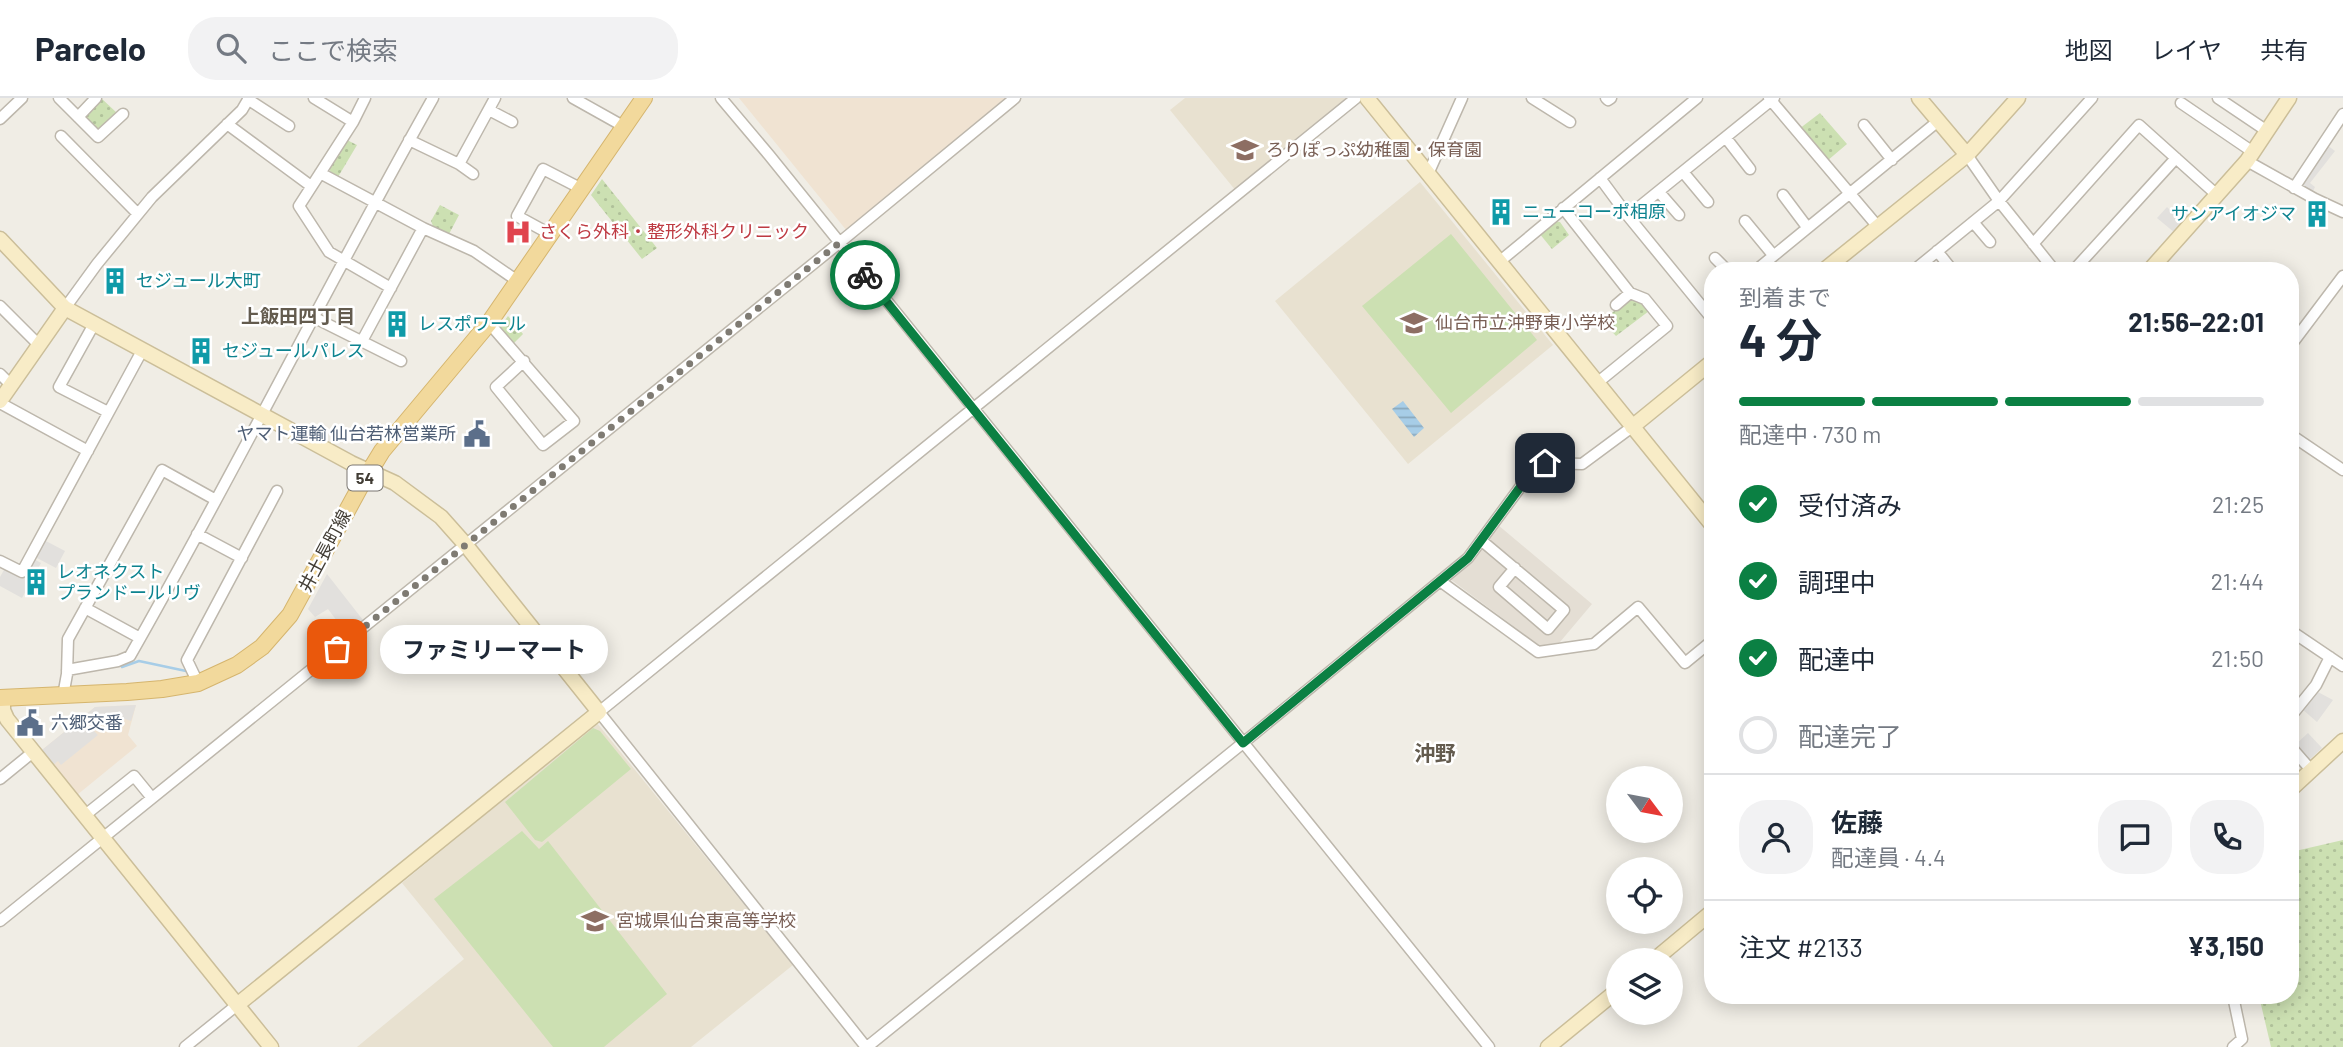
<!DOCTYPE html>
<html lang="ja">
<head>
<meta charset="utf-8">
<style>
  body { margin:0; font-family:Barlow,"Noto Sans JP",sans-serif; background:#f2f2f3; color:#1f2937; height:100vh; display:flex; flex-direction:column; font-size:26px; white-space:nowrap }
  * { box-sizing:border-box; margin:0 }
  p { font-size:23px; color:#747a83 }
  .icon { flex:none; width:38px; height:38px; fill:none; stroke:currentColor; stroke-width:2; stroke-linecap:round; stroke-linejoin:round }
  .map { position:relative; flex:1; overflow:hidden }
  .side { position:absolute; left:1704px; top:164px; width:595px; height:742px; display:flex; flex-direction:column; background:#fff; border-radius:28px; box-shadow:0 4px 18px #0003 }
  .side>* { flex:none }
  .needle { width:46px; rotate:122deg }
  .controls { position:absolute; left:1606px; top:668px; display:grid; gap:14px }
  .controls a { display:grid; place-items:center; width:77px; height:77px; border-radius:50%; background:#fff; box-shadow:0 4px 18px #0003; font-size:35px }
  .pin { position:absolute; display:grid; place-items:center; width:60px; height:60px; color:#fff; margin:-30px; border-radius:14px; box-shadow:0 4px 10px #0006 }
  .courier { position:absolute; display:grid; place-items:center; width:70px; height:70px; margin:-35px; border:5px solid #0b8043; border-radius:50%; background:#fff; color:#222; box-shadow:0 2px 9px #0007 }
  .bubble { position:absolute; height:49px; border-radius:24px; background:#fff; box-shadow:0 4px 18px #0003; font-size:23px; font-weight:700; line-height:49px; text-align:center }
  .overview em { font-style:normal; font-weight:700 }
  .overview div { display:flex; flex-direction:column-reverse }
  .overview { display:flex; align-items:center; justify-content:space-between; height:119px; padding:0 35px }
  h1 { font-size:46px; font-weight:700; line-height:52px }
  .bar { display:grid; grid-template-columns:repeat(4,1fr); gap:10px 7px; align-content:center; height:84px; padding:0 35px }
  .bar i { height:9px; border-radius:5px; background:#e0e1e3 }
  .bar .current { background:#0b8043 }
  .bar p { grid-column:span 4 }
  .line { display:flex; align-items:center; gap:18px; padding:0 35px; border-top:2px solid #e0e1e3 }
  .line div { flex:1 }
  .round { display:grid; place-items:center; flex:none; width:74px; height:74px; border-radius:28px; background:#f2f2f3 }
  ol { padding:0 35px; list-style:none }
  li { display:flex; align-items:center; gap:21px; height:77px }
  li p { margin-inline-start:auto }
  li .icon { padding:7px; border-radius:50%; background:#0b8043; color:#fff; stroke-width:4 }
  li:last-child { color:#747a83 }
  li i { width:38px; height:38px; border:4px solid #e0e1e3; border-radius:50% }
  header { display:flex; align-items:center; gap:42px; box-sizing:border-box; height:98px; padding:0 35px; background:#fff; border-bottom:2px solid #e0e1e3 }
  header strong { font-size:33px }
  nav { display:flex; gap:38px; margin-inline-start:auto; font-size:24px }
  .search { width:490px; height:63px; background:#f2f2f3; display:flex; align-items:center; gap:18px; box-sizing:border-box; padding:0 24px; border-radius:28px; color:#747a83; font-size:26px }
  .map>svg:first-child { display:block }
  .residential { fill:#e4ded4 }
  .commercial { fill:#f0e3d2 }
  .education { fill:#e8e1d0 }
  .grass { fill:url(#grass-dots) }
  .pitch { fill:#cce0b2 }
  .parking { fill:#e2e0dd }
  .water { fill:url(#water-rules) }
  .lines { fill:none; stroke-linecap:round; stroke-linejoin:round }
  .stream { stroke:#a7cde7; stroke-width:2.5 }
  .street-casing { stroke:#bdb7ac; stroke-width:13 }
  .secondary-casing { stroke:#cbbe99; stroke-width:17 }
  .primary-casing { stroke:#d5b56e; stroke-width:18 }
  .street { stroke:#fff; stroke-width:10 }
  .secondary { stroke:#f8ecc7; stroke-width:14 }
  .primary { stroke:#f2d99c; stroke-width:16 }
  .done { stroke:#7f7b73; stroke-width:7; stroke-dasharray:0 12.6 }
  .route { stroke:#0b8043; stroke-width:9 }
  .labels { text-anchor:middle; stroke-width:5; stroke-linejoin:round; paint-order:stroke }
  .shield { fill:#fff; stroke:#7b7772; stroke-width:2 }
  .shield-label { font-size:16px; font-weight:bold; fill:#423d35 }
  .education-label { font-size:18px; fill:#785e54; stroke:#fff; text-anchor:start }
  .culture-label { font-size:18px; fill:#0d838f; stroke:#fff; text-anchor:start }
  .health-label { font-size:18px; fill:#be3a42; stroke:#fff; text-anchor:start }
  .service-label { font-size:18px; fill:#4e5e75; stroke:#fff; text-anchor:end }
  .street-label { font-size:18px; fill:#423d35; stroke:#fff }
  .neighbourhood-label { font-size:19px; font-weight:bold; fill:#635b4e; stroke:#fff }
  .quarter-label { font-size:21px; font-weight:bold; fill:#635b4e; stroke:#fff }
</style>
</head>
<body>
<header>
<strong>Parcelo</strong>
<div class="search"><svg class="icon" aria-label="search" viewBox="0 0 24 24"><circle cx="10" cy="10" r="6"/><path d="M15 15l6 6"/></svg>ここで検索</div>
<nav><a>地図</a><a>レイヤ</a><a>共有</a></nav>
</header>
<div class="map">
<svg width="2343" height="949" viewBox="0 0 2343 949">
  <defs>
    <pattern id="grass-dots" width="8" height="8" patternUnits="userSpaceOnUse" patternTransform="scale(1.75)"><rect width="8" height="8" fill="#cce0b2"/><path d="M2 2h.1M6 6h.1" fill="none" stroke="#b0c19a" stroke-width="1.8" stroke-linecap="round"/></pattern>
    <pattern id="water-rules" width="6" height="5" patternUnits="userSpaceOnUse" patternTransform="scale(1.75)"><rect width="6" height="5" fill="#a7cde7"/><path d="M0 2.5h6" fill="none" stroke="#8aa8bc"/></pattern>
  </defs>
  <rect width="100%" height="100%" fill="#f0ede5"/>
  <path class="residential" d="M 1498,427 L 1592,506 L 1560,544 L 1540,548 L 1450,481 L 1469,466 L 1478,452 L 1486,451 L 1506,469 L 1506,476 L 1496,488 L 1548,533 L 1567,511 L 1489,447 L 1489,440 Z
    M 1511,479 L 1519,479 L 1556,510 L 1557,515 L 1550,523 L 1543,523 L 1507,493 L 1506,485 Z"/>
  <path class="commercial" d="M 739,0 L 1011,0 L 847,133 Z
    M 136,607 L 128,637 L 137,648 L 77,697 L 42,652 L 95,609 Z"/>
  <path class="education" d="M 1185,0 L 1351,0 L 1236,93 L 1170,12 Z
    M 1420,84 L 1553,247 L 1408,366 L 1275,203 Z
    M 597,625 L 793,867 L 691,949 L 357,949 L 464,861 L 402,785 Z"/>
  <path class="grass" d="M 101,0 L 117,15 L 102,30 L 98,31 L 87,21 L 86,15 Z
    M 1820,15 L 1847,46 L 1827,63 L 1799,31 Z
    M 345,41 L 357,47 L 338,79 L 331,75 L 329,70 Z
    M 602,81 L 657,150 L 642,161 L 591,97 Z
    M 440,107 L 459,117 L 449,136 L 433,128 L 431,123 Z
    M 1554,123 L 1560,124 L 1569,137 L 1552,151 L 1539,135 Z
    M 1630,200 L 1642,203 L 1649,213 L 1616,238 L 1602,223 Z
    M 508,218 L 523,236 L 512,247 L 501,235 L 500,229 Z
    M 2343,742 L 2343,949 L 2271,949 L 2259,898 L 2291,898 L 2291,754 Z"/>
  <path class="pitch" d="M 1451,136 L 1537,242 L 1451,315 L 1362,208 Z
    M 593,630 L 600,633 L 631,671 L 542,744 L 535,742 L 505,704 Z
    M 522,733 L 539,751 L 548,743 L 667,896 L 604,949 L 553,949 L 434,801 Z"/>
  <path class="parking" d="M 2327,47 L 2335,53 L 2310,85 L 2315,89 L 2312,95 L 2302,91 L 2301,86 Z
    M 2167,109 L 2184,125 L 2175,135 L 2157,120 Z
    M 44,442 L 65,453 L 56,470 L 35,459 Z
    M 34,461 L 41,465 L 22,500 L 0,488 L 0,479 L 5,470 L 23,480 Z
    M 327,476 L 363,522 L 337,543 L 333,538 L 343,531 L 328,511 L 315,519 L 308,511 Z
    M 2316,593 L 2333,602 L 2317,624 L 2302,611 Z
    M 136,607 L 131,623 L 112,617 L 93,632 L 98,637 L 61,667 L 58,663 L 53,667 L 42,652 L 95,609 Z
    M 2308,635 L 2322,650 L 2309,662 L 2295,647 Z"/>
  <path class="water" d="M 1403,303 L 1424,330 L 1414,339 L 1392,311 Z"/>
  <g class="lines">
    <path class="stream" d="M 122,569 L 139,563 L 186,573"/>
    <defs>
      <path id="street" d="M 59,0 L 98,39 L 123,16
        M 314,0 L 353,24
        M 365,0 L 353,24 L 299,108 L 329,154 L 391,190
        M 573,0 L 623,28
        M 721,0 L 769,57 L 1489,949
        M 1532,0 L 1570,24
        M 1606,0 L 1608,2 L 1611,0
        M 1769,0 L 1879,130
        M 2218,0 L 2267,33
        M 249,2 L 289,28
        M 2181,5 L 2253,54
        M 489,12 L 512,24
        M 78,19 L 96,0
        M 0,21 L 22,0
        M 227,26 L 311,88
        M 1864,27 L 1892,62
        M 61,38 L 138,116
        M 1726,40 L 1750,71
        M 409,42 L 459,66 L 473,76
        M 1967,57 L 1999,103 L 2055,173
        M 2247,63 L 2315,101 L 2343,114
        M 459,66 L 495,0
        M 1683,74 L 1708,104
        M 320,75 L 423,130 L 474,153 L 519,184
        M 1428,76 L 1462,0
        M 1600,80 L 1628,118 L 1713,222
        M 2294,90 L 2343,16
        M 1659,94 L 1679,117
        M 1783,97 L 1807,129
        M 1563,110 L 1630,195 L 1645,201 L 1667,228 L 1597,285
        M 1628,118 L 1774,0
        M 1745,123 L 1773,157
        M 1973,124 L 1990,144
        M 550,136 L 517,118 L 543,71 L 580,90
        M 2033,146 L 2139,27 L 2217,97
        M 1937,153 L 1953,173
        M 1715,160 L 1728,173
        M 1499,164 L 1697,0
        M 1755,173 L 1937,24
        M 1913,173 L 1999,103 L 2092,0
        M 2073,173 L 2176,60
        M 1616,207 L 1630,195
        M 0,208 L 39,247
        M 65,210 L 97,166 L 152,99 L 242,12 L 249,0
        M 315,220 L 401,263
        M 489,225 L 574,323 L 543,347 L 496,289 L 524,263
        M 94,226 L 59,289 L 108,314
        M 362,243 L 423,130
        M 2291,247 L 2343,178
        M 1705,270 L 1713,281
        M 0,276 L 11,287
        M 0,305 L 88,353
        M 2291,337 L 2343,372
        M 197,436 L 242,460
        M 1482,443 L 1564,512 L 1548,531 L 1499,489 L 1515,470
        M 0,463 L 22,474 L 143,251
        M 1440,483 L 1538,554 L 1594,546 L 1638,509 L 1685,565 L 1713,542
        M 85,510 L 140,540
        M 2291,533 L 2343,568
        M 67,572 L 118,563 L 130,558 C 235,374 329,184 433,0
        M 198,585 L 187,562 L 277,393
        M 63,598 L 67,576 L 68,541 L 162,372 L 216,402
        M 2291,618 L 2316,587 L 2330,559
        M 2291,649 L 2311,672
        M 0,681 L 33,654
        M 84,718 L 134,678 L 152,700
        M 0,823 L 839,145 L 1015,0
        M 185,949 L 237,907
        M 866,949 L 599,614 L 1356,0
        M 867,949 L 1243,645 L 1468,460 L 1535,369 L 1545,365 L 1582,366 L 1632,329
        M 2233,949 L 2242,941 L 2233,898"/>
      <path id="secondary" d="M 1367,0 L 1713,428
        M 1919,0 L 1967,57
        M 0,141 L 65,210 L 351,365 L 395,385 L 441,419 L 465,446 L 599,614 L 237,907
        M 1823,173 L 1967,57 L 2018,0
        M 2149,173 L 2247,63 L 2289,0
        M 0,303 L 65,210
        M 1632,329 L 1713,263
        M 3,600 L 3,612 L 7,621 L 271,949
        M 2291,691 L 2343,643
        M 1653,863 L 1713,813
        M 1548,949 L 1619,891"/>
      <path id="primary" d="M 0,600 L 127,594 L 162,591 L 198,585 L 237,567 L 262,549 L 290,517 L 360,389 L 382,353 L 489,225 L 644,0"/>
    </defs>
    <use href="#street" class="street-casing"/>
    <use href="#secondary" class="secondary-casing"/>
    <use href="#primary" class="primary-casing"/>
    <use href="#street" class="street"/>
    <use href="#secondary" class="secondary"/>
    <use href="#primary" class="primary"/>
  </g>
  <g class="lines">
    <path class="done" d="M 337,551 L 839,145 L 865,177"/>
    <path class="route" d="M 865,177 L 1243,645 L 1468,460 L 1535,369 L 1545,365"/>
  </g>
  <defs>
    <symbol id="school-bare" viewBox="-9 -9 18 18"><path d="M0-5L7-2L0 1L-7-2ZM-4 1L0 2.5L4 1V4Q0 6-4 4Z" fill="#8d6e63" stroke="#fff" stroke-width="2.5" paint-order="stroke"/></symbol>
    <symbol id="building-bare" viewBox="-9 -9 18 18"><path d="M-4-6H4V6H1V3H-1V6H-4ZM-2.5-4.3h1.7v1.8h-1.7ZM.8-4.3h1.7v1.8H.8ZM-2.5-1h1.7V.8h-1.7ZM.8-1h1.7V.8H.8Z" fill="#0f9aa8" stroke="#fff" stroke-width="2.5" paint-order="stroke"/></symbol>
    <symbol id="hospital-bare" viewBox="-9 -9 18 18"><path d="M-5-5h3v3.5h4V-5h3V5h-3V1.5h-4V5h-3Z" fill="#e0444e" stroke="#fff" stroke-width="2.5" paint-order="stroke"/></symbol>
    <symbol id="civic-bare" viewBox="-9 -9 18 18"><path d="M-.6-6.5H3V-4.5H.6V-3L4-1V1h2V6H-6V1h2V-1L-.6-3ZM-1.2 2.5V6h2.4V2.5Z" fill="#5c6f8a" stroke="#fff" stroke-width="2.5" paint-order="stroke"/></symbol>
  </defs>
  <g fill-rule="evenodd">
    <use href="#school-bare" x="1226" y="33" width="38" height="38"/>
    <use href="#building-bare" x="1482" y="95" width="38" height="38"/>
    <use href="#building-bare" x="2298" y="97" width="38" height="38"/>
    <use href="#hospital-bare" x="499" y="115" width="38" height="38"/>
    <use href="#building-bare" x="96" y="164" width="38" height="38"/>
    <use href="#school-bare" x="1395" y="206" width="38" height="38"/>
    <use href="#building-bare" x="378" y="207" width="38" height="38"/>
    <use href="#building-bare" x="182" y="234" width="38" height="38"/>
    <use href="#civic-bare" x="458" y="317" width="38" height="38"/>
    <use href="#building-bare" x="17" y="465" width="38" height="38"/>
    <use href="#civic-bare" x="11" y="606" width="38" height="38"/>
    <use href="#school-bare" x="576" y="804" width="38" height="38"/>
  </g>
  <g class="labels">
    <rect class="shield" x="347.5" y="367.5" width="35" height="25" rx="5"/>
    <g class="shield-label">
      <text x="365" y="386">54</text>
    </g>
    <g class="education-label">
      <text x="1266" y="58">ろりぽっぷ幼稚園・保育園</text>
      <text x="1435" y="231">仙台市立沖野東小学校</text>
      <text x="616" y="829">宮城県仙台東高等学校</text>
    </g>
    <g class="culture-label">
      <text x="1522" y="120">ニューコーポ相原</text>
      <text x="2296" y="122" text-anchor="end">サンアイオジマ</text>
      <text x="136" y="189">セジュール大町</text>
      <text x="418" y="232">レスポワール</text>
      <text x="222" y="259">セジュールパレス</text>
      <text x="57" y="480">レオネクスト<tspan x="57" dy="21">プランドールリヴ</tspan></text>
    </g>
    <g class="health-label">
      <text x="539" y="140">さくら外科・整形外科クリニック</text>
    </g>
    <g class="service-label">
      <text x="456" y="342">ヤマト運輸 仙台若林営業所</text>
      <text x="51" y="631" text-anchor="start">六郷交番</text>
    </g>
    <g class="street-label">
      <text transform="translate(325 453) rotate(-62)" y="6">井土長町線</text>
    </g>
    <g class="neighbourhood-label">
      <text x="298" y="225">上飯田四丁目</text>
    </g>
    <g class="quarter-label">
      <text x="1435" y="663">沖野</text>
    </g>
  </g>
</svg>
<div class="controls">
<a><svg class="needle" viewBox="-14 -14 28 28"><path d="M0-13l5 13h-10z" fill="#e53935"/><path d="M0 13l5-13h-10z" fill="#747a83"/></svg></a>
<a><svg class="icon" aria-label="locate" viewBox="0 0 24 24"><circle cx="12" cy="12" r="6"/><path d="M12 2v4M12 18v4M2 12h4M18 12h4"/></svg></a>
<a><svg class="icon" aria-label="layers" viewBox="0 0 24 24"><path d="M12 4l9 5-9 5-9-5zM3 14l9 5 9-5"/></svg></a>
</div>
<div class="pin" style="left:337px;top:551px;background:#ea580c"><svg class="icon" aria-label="bag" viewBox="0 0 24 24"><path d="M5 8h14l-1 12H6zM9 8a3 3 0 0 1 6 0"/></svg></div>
<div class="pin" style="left:1545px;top:365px;background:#1f2937"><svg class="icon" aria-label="home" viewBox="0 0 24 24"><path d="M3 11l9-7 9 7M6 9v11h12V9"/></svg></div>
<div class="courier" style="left:865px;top:177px"><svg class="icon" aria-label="bike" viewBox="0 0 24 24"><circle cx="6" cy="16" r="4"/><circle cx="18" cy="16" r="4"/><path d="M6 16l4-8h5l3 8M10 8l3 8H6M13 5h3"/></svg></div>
<div class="bubble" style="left:380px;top:527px;width:228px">ファミリーマート</div>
<section class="side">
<div class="overview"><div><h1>4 分</h1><p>到着まで</p></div><em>21:56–22:01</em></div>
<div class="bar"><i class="current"></i><i class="current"></i><i class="current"></i><i></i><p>配達中 · 730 m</p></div>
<ol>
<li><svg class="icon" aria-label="check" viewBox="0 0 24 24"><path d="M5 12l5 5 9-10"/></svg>受付済み<p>21:25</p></li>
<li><svg class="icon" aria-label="check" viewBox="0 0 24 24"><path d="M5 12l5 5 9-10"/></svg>調理中<p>21:44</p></li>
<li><svg class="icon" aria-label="check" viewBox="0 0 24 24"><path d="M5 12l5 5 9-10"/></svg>配達中<p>21:50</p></li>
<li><i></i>配達完了</li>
</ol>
<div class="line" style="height:126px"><a class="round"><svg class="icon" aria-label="person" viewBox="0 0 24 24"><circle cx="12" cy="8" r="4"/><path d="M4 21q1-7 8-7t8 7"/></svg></a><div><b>佐藤</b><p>配達員 · 4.4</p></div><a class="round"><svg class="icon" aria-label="chat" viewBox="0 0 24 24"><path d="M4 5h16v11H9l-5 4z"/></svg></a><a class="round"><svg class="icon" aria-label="phone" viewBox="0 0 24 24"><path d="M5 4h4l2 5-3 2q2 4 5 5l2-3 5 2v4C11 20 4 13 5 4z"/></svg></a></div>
<div class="line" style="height:91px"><div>注文 #2133</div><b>¥3,150</b></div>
</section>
</div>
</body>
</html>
